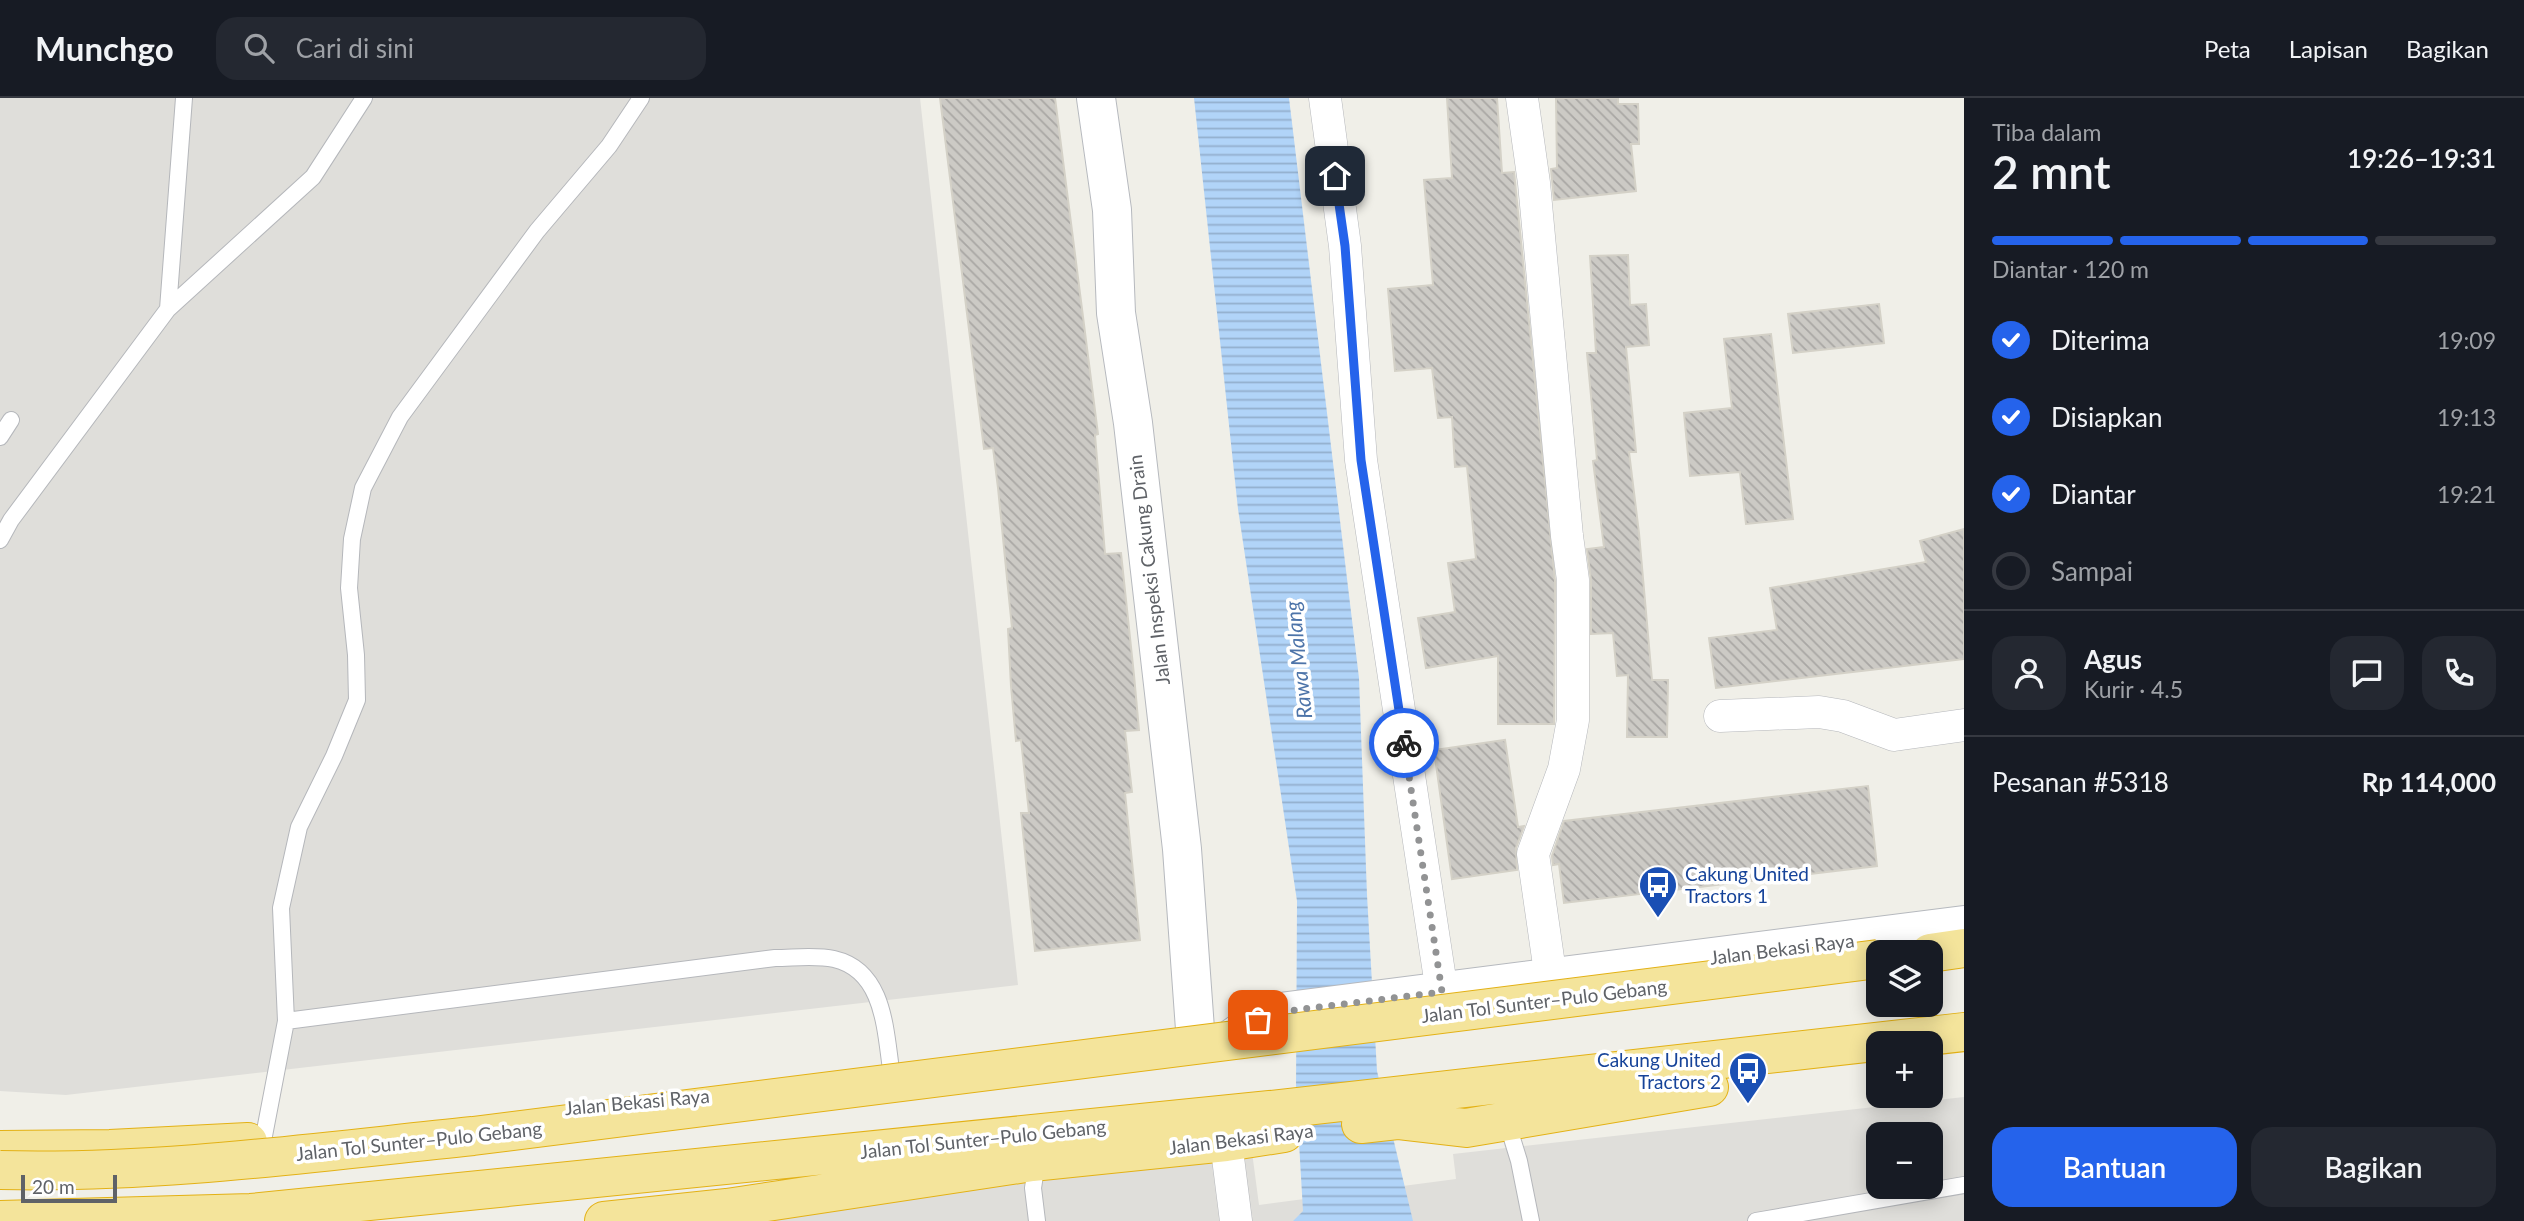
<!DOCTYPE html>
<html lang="id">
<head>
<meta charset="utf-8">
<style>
  body { margin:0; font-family:Lato,sans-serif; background:#242831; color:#f1f3f6; height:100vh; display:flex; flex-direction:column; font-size:26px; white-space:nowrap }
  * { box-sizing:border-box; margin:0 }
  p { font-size:23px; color:#9ea1a6 }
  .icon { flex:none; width:38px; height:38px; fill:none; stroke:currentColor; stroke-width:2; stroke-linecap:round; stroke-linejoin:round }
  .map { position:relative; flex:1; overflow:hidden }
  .details { display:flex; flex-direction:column; background:#171b24; width:560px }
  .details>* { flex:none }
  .fabs { position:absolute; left:1866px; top:842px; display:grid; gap:14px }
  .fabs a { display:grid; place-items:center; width:77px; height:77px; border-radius:14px; background:#171b24; box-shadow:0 4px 18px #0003; font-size:35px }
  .scale { position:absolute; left:21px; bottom:18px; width:96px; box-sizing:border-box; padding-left:7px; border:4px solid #5f6267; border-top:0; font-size:19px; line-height:24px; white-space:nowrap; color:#5f6267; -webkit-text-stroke:5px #fff; paint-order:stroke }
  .pin { position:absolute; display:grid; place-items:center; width:60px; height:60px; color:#fff; margin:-30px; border-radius:14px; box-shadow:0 4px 10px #0006 }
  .courier { position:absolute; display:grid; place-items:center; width:70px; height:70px; margin:-35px; border:5px solid #2563eb; border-radius:50%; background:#fff; color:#222; box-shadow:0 2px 9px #0007 }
  .overview em { font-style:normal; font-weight:600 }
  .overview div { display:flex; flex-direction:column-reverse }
  .overview { display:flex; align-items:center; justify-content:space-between; height:119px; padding:0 28px }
  h1 { font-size:46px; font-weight:600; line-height:52px }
  .bar { display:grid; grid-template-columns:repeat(4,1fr); gap:10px 7px; align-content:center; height:84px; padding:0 28px }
  .bar i { height:9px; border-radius:5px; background:#363941 }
  .bar .on { background:#2563eb }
  .bar p { grid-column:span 4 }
  .line { display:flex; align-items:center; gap:18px; padding:0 28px; border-top:2px solid #363941 }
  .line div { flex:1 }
  .round { display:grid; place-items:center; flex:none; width:74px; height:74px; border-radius:21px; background:#242831 }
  ol { padding:0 28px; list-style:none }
  li { display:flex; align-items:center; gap:21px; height:77px }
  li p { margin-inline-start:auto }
  li .icon { padding:7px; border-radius:50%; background:#2563eb; color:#fff; stroke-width:4 }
  li:last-child { color:#9ea1a6 }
  li i { width:38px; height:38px; border:4px solid #363941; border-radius:50% }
  .button { display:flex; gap:14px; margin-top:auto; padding:14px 28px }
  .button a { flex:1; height:80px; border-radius:21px; background:#2563eb; color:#fff; font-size:28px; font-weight:600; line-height:80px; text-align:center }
  .button a+a { background:#242831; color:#f1f3f6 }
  header { display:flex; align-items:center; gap:42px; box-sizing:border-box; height:98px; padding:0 35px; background:#171b24; border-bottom:2px solid #363941 }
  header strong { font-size:33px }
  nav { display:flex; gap:38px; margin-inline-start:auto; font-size:24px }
  .search { width:490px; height:63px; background:#242831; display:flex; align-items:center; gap:18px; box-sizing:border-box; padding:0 24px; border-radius:21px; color:#9ea1a6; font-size:26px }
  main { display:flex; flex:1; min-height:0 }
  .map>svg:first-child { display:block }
  .industrial { fill:#dfdeda; fill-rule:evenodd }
  .water { fill:url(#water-rules) }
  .building { fill:url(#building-back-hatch); stroke:#d4d1c7; stroke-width:2 }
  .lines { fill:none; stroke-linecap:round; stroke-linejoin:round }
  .lane-casing { stroke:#b5b7bb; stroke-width:18 }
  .street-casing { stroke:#b5b7bb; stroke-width:33 }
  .secondary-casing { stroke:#b6b9be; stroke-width:40 }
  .highway-casing { stroke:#e3b115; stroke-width:40 }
  .lane { stroke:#fff; stroke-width:16 }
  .street { stroke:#fff; stroke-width:32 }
  .secondary { stroke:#fff; stroke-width:38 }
  .highway { stroke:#f4e49b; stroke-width:38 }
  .highway-bridge-casing { stroke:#e3b115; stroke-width:40; stroke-linecap:butt }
  .highway-bridge { stroke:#f4e49b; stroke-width:38 }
  .done { stroke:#929394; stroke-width:7; stroke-dasharray:0 12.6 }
  .route { stroke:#2563eb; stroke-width:9 }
  .labels { text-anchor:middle; stroke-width:7; stroke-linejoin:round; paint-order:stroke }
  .street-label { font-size:19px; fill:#5f6267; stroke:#fff }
  .transit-label { font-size:19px; fill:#164399; stroke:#fff; text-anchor:start }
  .water-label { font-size:21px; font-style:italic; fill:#4d74a9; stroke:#fff }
</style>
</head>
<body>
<header>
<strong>Munchgo</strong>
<div class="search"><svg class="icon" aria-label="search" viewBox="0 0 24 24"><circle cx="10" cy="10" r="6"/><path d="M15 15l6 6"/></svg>Cari di sini</div>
<nav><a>Peta</a><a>Lapisan</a><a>Bagikan</a></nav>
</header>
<main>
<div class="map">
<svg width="1964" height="1123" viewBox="0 0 1964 1123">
  <defs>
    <pattern id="water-rules" width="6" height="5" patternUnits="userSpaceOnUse" patternTransform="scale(1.75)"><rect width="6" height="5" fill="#b1d4f8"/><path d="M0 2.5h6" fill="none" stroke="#93afcd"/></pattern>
    <pattern id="building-back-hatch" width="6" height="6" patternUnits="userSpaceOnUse" patternTransform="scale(1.75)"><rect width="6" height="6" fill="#cccac5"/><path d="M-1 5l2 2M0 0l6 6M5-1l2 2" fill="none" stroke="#a9a7a4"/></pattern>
  </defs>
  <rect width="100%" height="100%" fill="#f0efe8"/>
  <path class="industrial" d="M 0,0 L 920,0 L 1018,887 L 66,997 L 0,993 Z
    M 1964,999 L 1964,1123 L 604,1123 L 1252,1054 L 1259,1107 L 1456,1081 L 1453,1056 ZM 1878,1036 L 1930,1036 L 1930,1088 L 1878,1088 Z"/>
  <path class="water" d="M 1194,0 L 1289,0 L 1359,580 L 1367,797 L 1377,973 L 1413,1123 L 1293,1123 L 1303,1113 L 1296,993 L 1297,803 L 1238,411 Z"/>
  <path class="building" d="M 940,0 L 1055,0 L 1098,336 L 1095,337 L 1105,456 L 1121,455 L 1134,577 L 1139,632 L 1125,633 L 1132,694 L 1125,695 L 1140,842 L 1035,853 L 1021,715 L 1029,715 L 1021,642 L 1016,643 L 1011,588 L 1008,531 L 1012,530 L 998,390 L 993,350 L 984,351 Z
    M 1447,0 L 1497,0 L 1502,75 L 1514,74 L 1555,483 L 1554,626 L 1498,626 L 1498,558 L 1426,570 L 1418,520 L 1455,514 L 1448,465 L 1476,461 L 1467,368 L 1455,369 L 1452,319 L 1438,320 L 1432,270 L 1395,273 L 1388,191 L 1433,187 L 1424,82 L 1452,80 Z
    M 1556,0 L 1618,0 L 1618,6 L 1638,6 L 1639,46 L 1631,46 L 1636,93 L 1554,102 L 1551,71 L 1557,70 Z
    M 1628,157 L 1630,207 L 1646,206 L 1649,247 L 1626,249 L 1636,354 L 1629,354 L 1639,435 L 1652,582 L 1668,582 L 1667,639 L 1627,639 L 1628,577 L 1617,578 L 1613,535 L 1591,536 L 1591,482 L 1587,451 L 1604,449 L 1593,363 L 1597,362 L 1587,255 L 1596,255 L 1590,158 Z
    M 1879,206 L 1884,245 L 1793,255 L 1788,216 Z
    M 1771,236 L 1793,421 L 1746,426 L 1740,374 L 1690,378 L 1684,315 L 1732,310 L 1724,241 Z
    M 1964,431 L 1964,561 L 1716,590 L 1709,540 L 1777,532 L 1770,490 L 1926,464 L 1920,443 Z
    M 1505,642 L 1518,729 L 1524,728 L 1516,750 L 1517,772 L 1452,781 L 1434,652 Z
    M 1868,688 L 1877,768 L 1564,805 L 1559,766 L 1553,767 L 1552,758 L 1564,723 Z"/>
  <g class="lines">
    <defs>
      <path id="lane" d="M 168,211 L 184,0
        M 0,339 L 11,322
        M 0,442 L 11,422 L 168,211 L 313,79 L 364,0
        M 286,923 L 775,860 C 793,860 816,857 834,861 C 886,873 885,935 892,978
        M 1507,1024 L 1519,1063 L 1531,1123
        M 263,1043 L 286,923 L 281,810 L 299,729 L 334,658 L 357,602 L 356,557 L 349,490 L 352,441 L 363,390 L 400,319 L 537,133 L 609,48 L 641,0
        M 1032,1064 L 1035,1077 L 1033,1090 L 1037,1123
        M 1756,1123 L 1964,1087"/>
      <path id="street" d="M 1325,0 L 1345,148 L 1361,362 L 1445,914
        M 1522,0 L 1534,85 L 1567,438 L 1573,482 L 1573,622 L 1564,671 L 1533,756 L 1551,881
        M 1720,618 L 1819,614 L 1843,618 L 1894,637 L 1964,627
        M 1226,1044 L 1236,1123"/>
      <path id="secondary" d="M 1096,0 L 1112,112 L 1116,215 L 1133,325 L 1182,751 L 1196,945
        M 1231,941 L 1258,922 L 1280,914 L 1964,827"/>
      <path id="highway" d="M 1930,855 L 1964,850
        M 1361,1026 L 1397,1022 L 1466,1030 L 1709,989
        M 0,1052 L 110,1051 L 248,1044
        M 0,1122 L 251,1115 L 1270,1012 L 1964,934
        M 604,1123 L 727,1110 L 1032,1064 L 1226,1044 L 1284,1035"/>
    </defs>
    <use href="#lane" class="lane-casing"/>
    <use href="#street" class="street-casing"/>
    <use href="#secondary" class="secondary-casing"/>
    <use href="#highway" class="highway-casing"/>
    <use href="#lane" class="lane"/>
    <use href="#street" class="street"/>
    <use href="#secondary" class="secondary"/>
    <use href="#highway" class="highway"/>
    <defs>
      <path id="highway-bridge" d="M 0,1072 C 158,1076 316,1054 473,1038 L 1878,861"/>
    </defs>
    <use href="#highway-bridge" class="highway-bridge-casing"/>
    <use href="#highway-bridge" class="highway-bridge"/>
  </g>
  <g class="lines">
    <path class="done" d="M 1258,922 L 1279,914 L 1442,894 L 1404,645"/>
    <path class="route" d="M 1335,78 L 1345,148 L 1361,362 L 1404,645"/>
  </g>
  <defs>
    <symbol id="bus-pin" viewBox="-11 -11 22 30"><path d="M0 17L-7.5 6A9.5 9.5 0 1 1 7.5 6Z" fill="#1a4fb4" stroke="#fff"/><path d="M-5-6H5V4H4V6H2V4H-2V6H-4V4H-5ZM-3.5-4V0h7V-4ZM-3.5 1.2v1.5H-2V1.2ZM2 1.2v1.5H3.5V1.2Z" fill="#fff"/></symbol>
  </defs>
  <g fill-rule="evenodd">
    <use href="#bus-pin" x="1636" y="765" width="44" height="60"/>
    <use href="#bus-pin" x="1726" y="951" width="44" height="60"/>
  </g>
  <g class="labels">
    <g class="street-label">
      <text transform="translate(1149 472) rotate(-97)" y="7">Jalan Inspeksi Cakung Drain</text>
      <text transform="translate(1782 851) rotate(-7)" y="7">Jalan Bekasi Raya</text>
      <text transform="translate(1544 903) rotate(-7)" y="7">Jalan Tol Sunter–Pulo Gebang</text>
      <text transform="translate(637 1004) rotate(-5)" y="7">Jalan Bekasi Raya</text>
      <text transform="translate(983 1041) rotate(-6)" y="7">Jalan Tol Sunter–Pulo Gebang</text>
      <text transform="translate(1241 1041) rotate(-7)" y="7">Jalan Bekasi Raya</text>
      <text transform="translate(419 1043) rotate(-6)" y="7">Jalan Tol Sunter–Pulo Gebang</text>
    </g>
    <g class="transit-label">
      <text x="1685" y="783">Cakung United<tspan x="1685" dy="22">Tractors 1</tspan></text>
      <text x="1721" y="969" text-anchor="end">Cakung United<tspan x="1721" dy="22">Tractors 2</tspan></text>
    </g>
    <g class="water-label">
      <text transform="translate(1299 562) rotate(-96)" y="7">Rawa Malang</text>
    </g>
  </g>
</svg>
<div class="fabs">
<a><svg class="icon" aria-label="layers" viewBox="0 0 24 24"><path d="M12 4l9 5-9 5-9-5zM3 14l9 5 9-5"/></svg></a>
<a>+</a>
<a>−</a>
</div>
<div class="scale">20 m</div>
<div class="pin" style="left:1258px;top:922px;background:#ea580c"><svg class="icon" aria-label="bag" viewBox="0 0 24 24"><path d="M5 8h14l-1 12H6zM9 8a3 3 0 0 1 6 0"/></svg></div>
<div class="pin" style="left:1335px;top:78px;background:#1f2937"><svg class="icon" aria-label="home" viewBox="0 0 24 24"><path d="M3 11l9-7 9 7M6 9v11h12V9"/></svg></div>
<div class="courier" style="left:1404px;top:645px"><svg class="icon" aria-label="bike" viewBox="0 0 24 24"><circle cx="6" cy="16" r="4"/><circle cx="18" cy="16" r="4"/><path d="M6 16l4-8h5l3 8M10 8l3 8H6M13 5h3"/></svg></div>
</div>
<section class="details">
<div class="overview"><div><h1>2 mnt</h1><p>Tiba dalam</p></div><em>19:26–19:31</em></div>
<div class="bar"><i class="on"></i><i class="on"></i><i class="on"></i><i></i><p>Diantar · 120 m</p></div>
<ol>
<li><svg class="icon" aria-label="check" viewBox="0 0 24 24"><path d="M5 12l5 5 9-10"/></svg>Diterima<p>19:09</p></li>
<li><svg class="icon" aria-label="check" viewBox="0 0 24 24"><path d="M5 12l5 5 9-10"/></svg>Disiapkan<p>19:13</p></li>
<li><svg class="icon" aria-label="check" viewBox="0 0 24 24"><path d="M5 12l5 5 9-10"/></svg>Diantar<p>19:21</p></li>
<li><i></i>Sampai</li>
</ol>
<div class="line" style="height:126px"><a class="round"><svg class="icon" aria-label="person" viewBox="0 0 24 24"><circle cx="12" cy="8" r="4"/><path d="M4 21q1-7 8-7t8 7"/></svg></a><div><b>Agus</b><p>Kurir · 4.5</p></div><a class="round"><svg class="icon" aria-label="chat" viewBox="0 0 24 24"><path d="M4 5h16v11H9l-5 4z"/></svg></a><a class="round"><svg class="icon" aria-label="phone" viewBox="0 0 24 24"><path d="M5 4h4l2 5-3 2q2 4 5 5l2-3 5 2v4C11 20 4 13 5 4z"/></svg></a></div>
<div class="line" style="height:91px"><div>Pesanan #5318</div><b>Rp 114,000</b></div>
<div class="button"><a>Bantuan</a><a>Bagikan</a></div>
</section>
</main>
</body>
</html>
